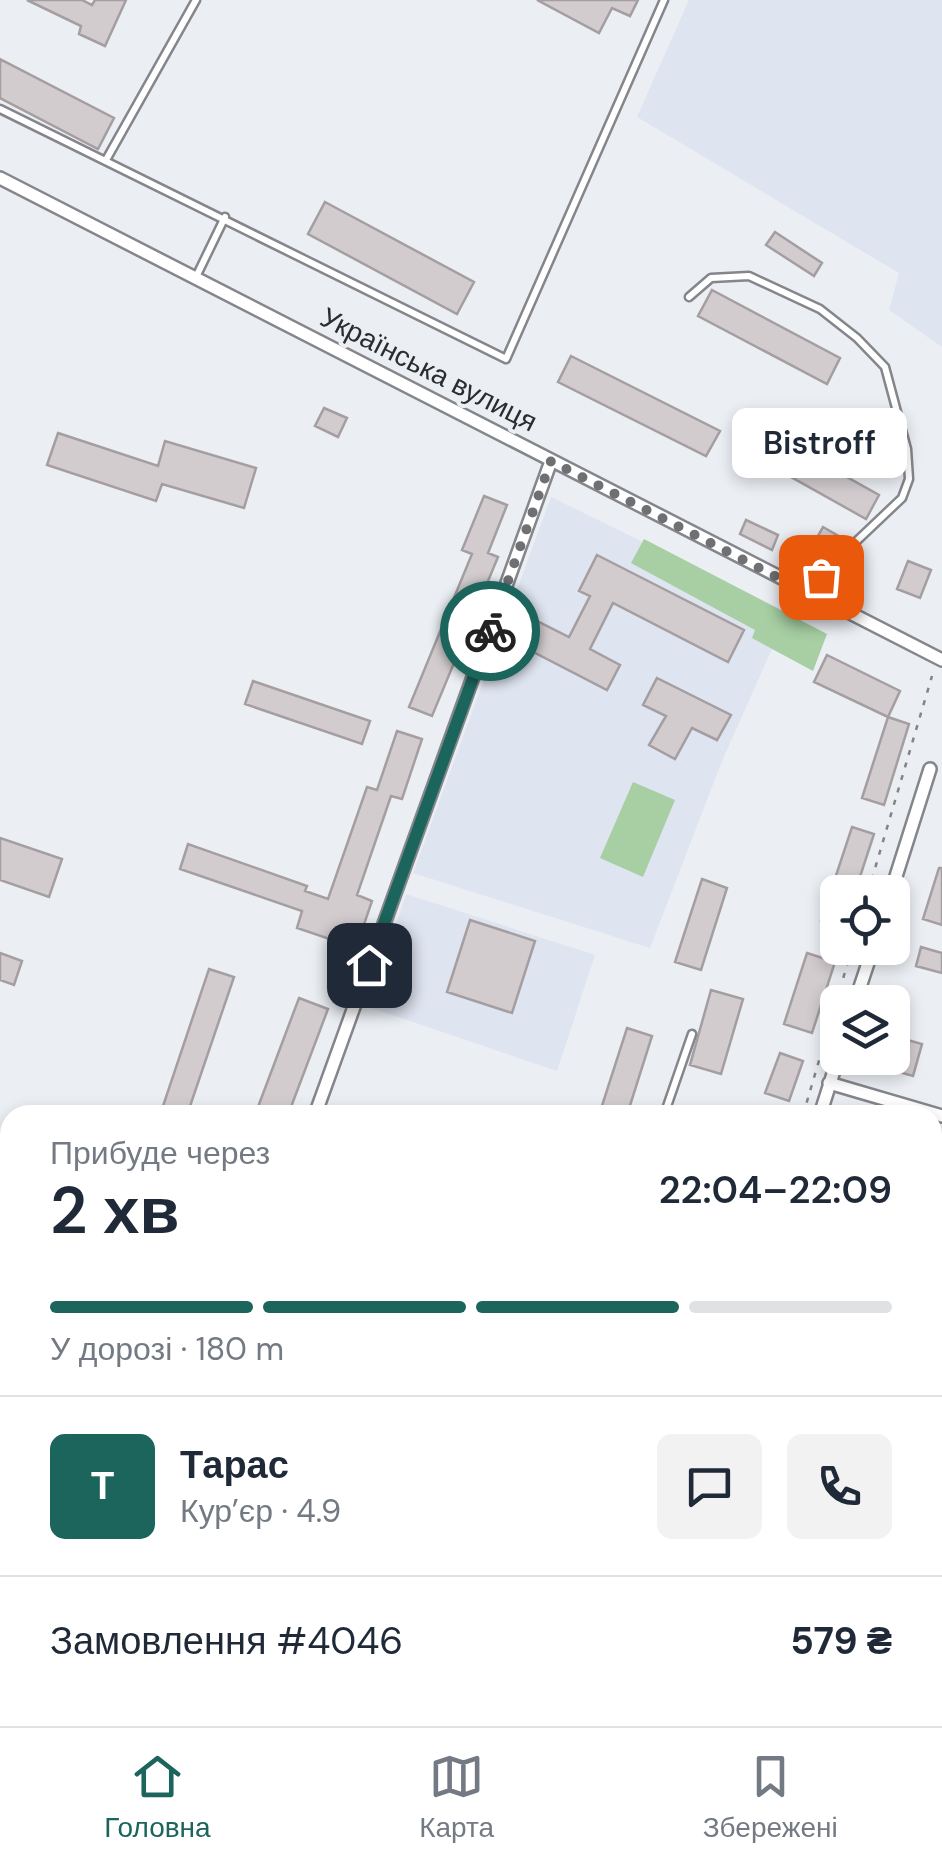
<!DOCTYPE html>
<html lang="uk">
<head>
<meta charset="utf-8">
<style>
  body { margin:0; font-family:"DM Sans",sans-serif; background:#f2f2f3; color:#1f2937; height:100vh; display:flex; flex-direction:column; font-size:38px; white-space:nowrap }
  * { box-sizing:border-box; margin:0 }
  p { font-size:32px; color:#747a83 }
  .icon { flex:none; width:55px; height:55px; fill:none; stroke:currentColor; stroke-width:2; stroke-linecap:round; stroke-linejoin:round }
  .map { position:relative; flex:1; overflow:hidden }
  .details { position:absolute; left:0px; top:1105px; width:942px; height:622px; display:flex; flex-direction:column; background:#fff; border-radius:30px 30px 0 0; box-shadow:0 5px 15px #0003 }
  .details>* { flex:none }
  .tools { position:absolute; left:820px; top:875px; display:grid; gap:20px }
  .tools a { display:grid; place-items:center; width:90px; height:90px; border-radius:15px; background:#fff; box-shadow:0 5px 15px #0003; font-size:50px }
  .pin { position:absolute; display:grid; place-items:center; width:85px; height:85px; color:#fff; margin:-42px; border-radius:20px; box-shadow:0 5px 15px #0006 }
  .courier { position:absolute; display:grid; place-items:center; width:100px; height:100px; margin:-50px; border:8px solid #1b655c; border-radius:50%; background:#fff; color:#222; box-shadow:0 2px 12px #0007 }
  .bubble { position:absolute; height:70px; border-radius:15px; background:#fff; box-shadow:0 5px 15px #0003; font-size:32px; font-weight:600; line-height:70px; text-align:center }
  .head em { font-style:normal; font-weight:600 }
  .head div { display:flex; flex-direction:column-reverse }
  .head { display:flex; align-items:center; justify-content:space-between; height:170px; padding:0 50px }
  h1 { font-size:65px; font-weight:600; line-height:75px }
  .bar { display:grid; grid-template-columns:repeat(4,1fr); gap:15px 10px; align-content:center; height:120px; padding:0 50px }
  .bar i { height:12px; border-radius:8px; background:#e0e1e3 }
  .bar .selected { background:#1b655c }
  .bar p { grid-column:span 4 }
  .line { display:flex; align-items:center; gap:25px; padding:0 50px; border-top:2px solid #e0e1e3 }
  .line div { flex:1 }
  .round { display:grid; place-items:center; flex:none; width:105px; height:105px; border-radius:15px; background:#f2f2f3 }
  .tab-bar { display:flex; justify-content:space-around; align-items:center; height:140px; border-top:2px solid #e0e1e3; background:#fff; font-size:28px; color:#747a83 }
  .tab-bar a { display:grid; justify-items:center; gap:5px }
  .tab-bar .selected { color:#1b655c }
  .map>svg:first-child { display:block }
  .built { fill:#dee4f0 }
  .green { fill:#a7cfa3 }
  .building { fill:#d2cccf; stroke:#a49ea1; stroke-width:2.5 }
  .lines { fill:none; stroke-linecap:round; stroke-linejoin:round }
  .service-casing { stroke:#84868b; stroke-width:11 }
  .minor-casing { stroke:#84868b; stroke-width:16 }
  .path { stroke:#828487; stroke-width:2.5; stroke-dasharray:5 8; stroke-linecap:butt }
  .service { stroke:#fff; stroke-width:6 }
  .minor { stroke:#fff; stroke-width:11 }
  .done { stroke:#6e7073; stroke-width:10; stroke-dasharray:0 18 }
  .route { stroke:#1b655c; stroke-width:12 }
  .labels { text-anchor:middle; stroke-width:8; stroke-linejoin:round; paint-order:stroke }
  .street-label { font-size:28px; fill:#2b2c2e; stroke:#ebeef3 }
</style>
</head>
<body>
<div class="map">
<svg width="942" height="1726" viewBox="0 0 942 1726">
  <rect width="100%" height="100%" fill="#ebeef3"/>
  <path class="built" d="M 689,0 L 942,0 L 942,347 L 889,310 L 899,273 L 637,117 Z
    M 551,497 L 788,613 L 722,761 L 650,948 L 413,873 Z
    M 406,894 L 595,955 L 557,1071 L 369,1007 Z"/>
  <path class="green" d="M 644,539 L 827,634 L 813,671 L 752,638 L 755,630 L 631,563 Z
    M 633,782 L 675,800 L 643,877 L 600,858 Z
    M 942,1580 L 942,1720 L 933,1715 L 933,1606 Z
    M 345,1718 L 425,1718 L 444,1726 L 342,1726 Z"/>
  <path class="building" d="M 27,0 L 82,0 L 92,5 L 95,0 L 126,0 L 105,46 L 79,34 L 81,26 Z
    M 537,0 L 638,0 L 630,16 L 612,8 L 599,33 Z
    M 0,59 L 114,118 L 98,149 L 0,98 Z
    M 325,202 L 474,282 L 457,314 L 308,234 Z
    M 775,232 L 822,263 L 814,276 L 766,245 Z
    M 712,290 L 840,358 L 827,384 L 698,316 Z
    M 571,356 L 720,431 L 706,456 L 558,382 Z
    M 324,408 L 347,418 L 338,437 L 315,426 Z
    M 754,425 L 879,495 L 866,519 L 741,449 Z
    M 58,433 L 158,466 L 165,441 L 256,468 L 244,508 L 162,484 L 156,501 L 47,465 Z
    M 484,496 L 507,505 L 488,553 L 498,557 L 432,716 L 409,707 L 472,554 L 462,550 Z
    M 746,520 L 778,535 L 772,550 L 740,534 Z
    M 823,527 L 842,538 L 831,556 L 813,545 Z
    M 597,555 L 744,630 L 728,662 L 613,603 L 590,649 L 620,665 L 607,690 L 514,642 L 527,616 L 569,637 L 590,596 L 579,591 Z
    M 908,561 L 931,570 L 920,598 L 897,589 Z
    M 827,655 L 900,691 L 888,717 L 814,682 Z
    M 657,678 L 731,715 L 717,740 L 692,728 L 675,759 L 649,745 L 666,716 L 643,705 Z
    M 253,681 L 370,721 L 362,744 L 245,704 Z
    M 888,717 L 909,724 L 884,805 L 862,798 Z
    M 397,731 L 422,739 L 402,799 L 391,796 L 357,895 L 372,901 L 356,948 L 297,928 L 302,911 L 180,869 L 188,844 L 307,886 L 305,891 L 328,899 L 367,787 L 377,790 Z
    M 852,827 L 874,834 L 855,892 L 838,892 L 838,926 L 821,921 Z
    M 0,838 L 62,859 L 49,897 L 0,880 Z
    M 939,868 L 942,868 L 942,925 L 923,919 Z
    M 702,879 L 727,888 L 701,970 L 675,962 Z
    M 470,920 L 535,941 L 512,1013 L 447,992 Z
    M 921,947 L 942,953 L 942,973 L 916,966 Z
    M 0,953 L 22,961 L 14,985 L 0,980 Z
    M 807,953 L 835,962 L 812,1033 L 784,1024 Z
    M 209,969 L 234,977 L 187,1115 L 160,1115 Z
    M 711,990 L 743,999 L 721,1074 L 690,1065 Z
    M 299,998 L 328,1009 L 288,1115 L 255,1115 Z
    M 627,1028 L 652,1036 L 627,1115 L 599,1115 Z
    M 897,1037 L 922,1044 L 913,1076 L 888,1069 Z
    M 780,1053 L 803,1061 L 789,1101 L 765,1093 Z"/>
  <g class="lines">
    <defs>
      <path id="service" d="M 0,109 L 506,359 L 664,0
        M 106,160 L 196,0
        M 196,277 L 225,217
        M 689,297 L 711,278 L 749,276 L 820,309 L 857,338 L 885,367 L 907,449 L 909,479 L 902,498 L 805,590
        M 664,1115 L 692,1034
        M 0,1554 L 10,1556
        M 932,1574 L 942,1547
        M 0,1695 L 10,1656
        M 880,1726 L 883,1718"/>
      <path id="minor" d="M 0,178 L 942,660
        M 891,892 L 930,769
        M 855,1002 L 873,948
        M 829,1083 L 942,1116
        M 315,1115 L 551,461
        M 820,1115 L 838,1058
        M 932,1351 L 942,1321
        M 932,1474 L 942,1481"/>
    </defs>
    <use href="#service" class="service-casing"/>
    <use href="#minor" class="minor-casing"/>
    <path class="path" d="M 868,892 L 932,676
      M 803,1115 L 852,948
      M 367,1726 L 370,1718"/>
    <use href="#service" class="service"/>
    <use href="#minor" class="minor"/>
  </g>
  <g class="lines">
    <path class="done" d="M 490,631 L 551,461 L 804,591 L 821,577"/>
    <path class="route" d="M 369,965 L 490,631"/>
  </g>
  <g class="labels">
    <g class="street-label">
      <text transform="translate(429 369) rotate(27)" y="10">Українська вулиця</text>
    </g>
  </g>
</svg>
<div class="tools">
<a><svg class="icon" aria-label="locate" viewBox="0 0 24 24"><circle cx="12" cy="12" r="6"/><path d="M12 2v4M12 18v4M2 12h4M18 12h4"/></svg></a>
<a><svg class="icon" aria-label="layers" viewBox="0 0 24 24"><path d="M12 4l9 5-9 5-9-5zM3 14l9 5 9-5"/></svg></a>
</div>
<div class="pin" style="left:821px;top:577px;background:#ea580c"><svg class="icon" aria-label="bag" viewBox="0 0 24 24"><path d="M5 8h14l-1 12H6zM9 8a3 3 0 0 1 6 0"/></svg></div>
<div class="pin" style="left:369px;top:965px;background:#1f2937"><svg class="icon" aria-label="home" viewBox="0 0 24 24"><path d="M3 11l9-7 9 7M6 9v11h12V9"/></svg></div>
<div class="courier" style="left:490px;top:631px"><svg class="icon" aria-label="bike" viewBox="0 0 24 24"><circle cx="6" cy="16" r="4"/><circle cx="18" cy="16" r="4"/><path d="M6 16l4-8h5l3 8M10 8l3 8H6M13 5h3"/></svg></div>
<div class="bubble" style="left:732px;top:408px;width:175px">Bistroff</div>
<section class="details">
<div class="head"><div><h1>2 хв</h1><p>Прибуде через</p></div><em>22:04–22:09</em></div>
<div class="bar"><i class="selected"></i><i class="selected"></i><i class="selected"></i><i></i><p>У дорозі · 180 m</p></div>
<div class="line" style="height:180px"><b class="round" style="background:#1b655c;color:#fff">Т</b><div><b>Тарас</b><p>Кур’єр · 4.9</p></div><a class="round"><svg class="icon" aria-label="chat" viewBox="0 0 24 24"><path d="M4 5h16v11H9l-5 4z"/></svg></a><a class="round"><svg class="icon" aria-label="phone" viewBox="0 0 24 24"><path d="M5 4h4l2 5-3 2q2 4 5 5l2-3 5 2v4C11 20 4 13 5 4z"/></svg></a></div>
<div class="line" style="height:130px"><div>Замовлення #4046</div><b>579 ₴</b></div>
</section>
</div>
<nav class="tab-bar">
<a class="selected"><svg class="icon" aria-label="home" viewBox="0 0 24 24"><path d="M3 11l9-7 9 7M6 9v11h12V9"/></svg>Головна</a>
<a><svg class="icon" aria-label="map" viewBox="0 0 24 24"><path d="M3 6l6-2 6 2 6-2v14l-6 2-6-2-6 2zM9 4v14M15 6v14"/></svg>Карта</a>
<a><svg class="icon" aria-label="saved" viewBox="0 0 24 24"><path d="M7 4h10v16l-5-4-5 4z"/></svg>Збережені</a>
</nav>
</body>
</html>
